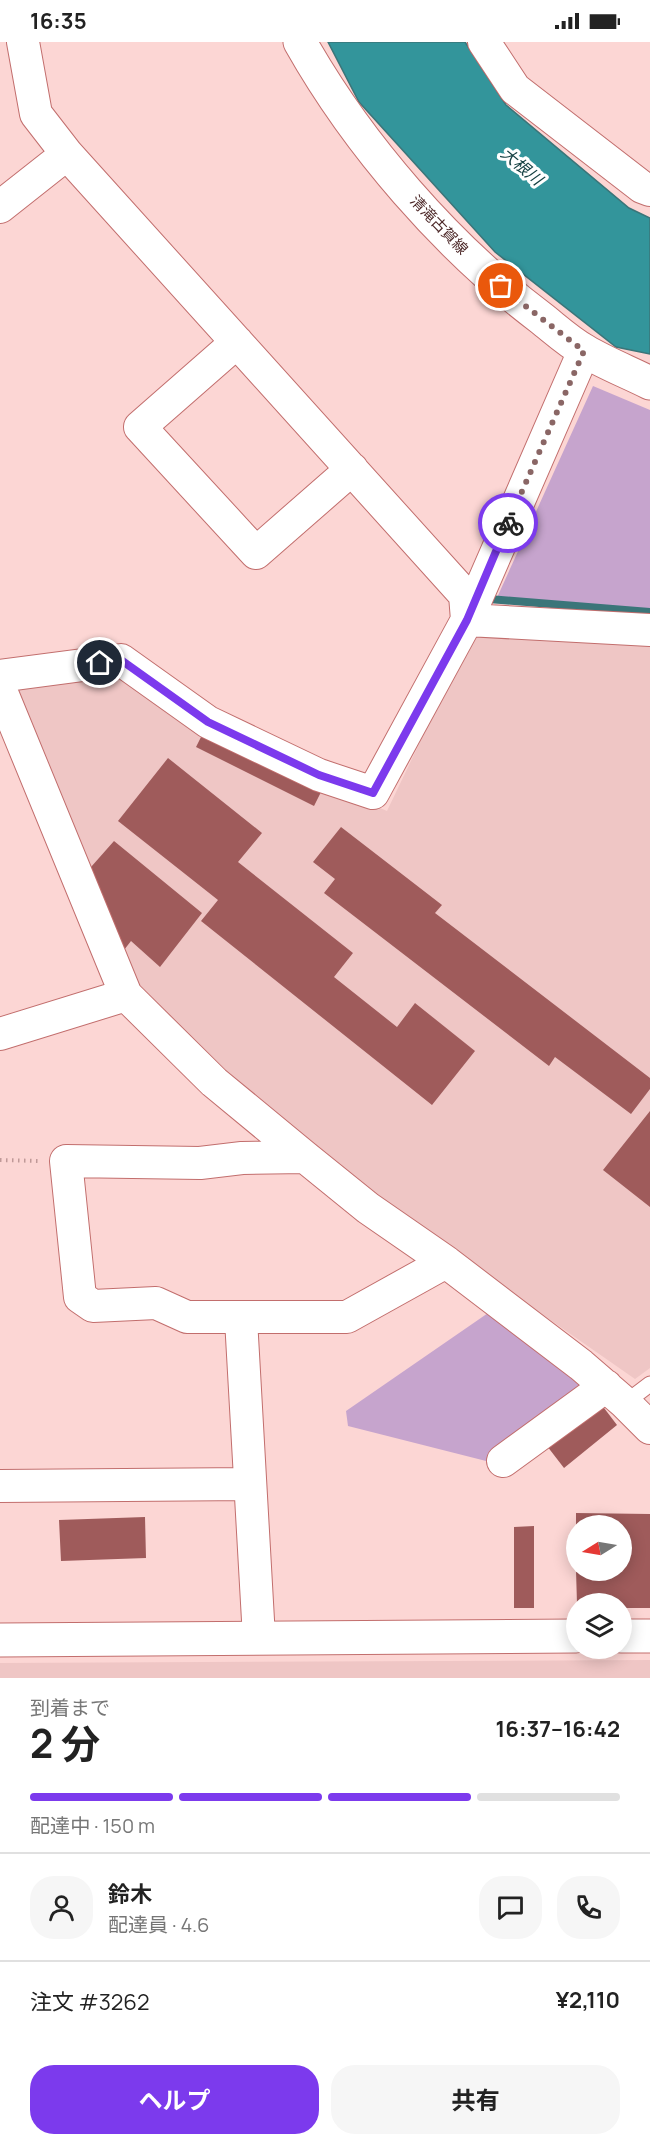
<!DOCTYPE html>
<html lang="ja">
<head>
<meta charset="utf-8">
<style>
  body { margin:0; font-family:Manrope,"Noto Sans JP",sans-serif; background:#f6f6f6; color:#222; height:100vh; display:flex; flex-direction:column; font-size:22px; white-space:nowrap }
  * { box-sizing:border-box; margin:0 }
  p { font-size:20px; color:#767676 }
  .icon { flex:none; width:33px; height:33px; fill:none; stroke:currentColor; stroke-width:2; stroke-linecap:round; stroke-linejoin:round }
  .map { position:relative; height:1636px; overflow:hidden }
  .drawer { display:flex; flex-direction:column; background:#fff; flex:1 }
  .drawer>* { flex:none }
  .needle { width:39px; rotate:259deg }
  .tools { position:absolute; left:566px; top:1473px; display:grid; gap:12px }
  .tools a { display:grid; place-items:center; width:66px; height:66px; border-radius:50%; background:#fff; box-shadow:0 3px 15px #0003; font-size:30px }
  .pin { position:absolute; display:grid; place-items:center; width:51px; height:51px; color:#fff; margin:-26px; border:3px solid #fff; border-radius:50%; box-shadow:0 2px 6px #0007 }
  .courier { position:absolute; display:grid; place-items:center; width:60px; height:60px; margin:-30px; border:4px solid #7c3aed; border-radius:50%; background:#fff; color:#222; box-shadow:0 2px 8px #0007 }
  .headline em { font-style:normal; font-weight:700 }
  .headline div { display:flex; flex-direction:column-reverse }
  .headline { display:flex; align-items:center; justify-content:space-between; height:102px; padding:0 30px }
  h1 { font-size:39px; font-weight:700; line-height:45px }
  .bar { display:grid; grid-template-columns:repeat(4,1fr); gap:9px 6px; align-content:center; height:72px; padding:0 30px }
  .bar i { height:8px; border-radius:4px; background:#e0e0e0 }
  .bar .active { background:#7c3aed }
  .bar p { grid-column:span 4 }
  .line { display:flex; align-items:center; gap:15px; padding:0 30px; border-top:2px solid #e0e0e0 }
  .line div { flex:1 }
  .round { display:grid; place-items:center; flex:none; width:63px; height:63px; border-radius:24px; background:#f6f6f6 }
  .button { display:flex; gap:12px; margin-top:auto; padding:12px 30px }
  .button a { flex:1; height:69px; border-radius:24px; background:#7c3aed; color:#fff; font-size:24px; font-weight:700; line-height:69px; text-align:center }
  .button a+a { background:#f6f6f6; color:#222 }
  .status { display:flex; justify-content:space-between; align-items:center; height:42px; padding:0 30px; background:#fff; direction:ltr }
  .status svg { height:16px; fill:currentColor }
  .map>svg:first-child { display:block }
  .built { fill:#efc6c5 }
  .green { fill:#c6a4cd }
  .water { fill:#33959b; stroke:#3b7579; stroke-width:1.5 }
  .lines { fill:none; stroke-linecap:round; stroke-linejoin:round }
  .stream { stroke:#3b7579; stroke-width:8 }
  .building { fill:#9f5b5b }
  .lane-casing { stroke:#c26e6d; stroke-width:17 }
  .street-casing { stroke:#c26e6d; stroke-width:34 }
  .secondary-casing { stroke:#c26e6d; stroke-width:35 }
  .path { stroke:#bf9998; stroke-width:4; stroke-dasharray:1.5 4.5; stroke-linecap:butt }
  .lane { stroke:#fff; stroke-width:15 }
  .street { stroke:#fff; stroke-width:32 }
  .secondary { stroke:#fff; stroke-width:33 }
  .done { stroke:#8a6665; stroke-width:6; stroke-dasharray:0 10.8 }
  .route { stroke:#7c3aed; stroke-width:8 }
  .labels { text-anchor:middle; stroke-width:6; stroke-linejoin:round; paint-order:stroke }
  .street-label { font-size:15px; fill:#4d2929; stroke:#fff }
  .water-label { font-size:16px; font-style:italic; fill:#154143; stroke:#fff }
</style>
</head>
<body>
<div class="status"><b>16:35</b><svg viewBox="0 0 49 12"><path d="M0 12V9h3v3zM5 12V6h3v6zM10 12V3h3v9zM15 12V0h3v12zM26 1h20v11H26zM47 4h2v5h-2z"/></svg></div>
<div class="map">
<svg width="650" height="1636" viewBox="0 0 650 1636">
  <rect width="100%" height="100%" fill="#fcd6d4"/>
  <path class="built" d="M 473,589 L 650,601 L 650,1326 L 635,1337 L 312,1112 L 128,935 L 0,635 L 113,626 L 202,689 L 387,769 Z
    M 650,1618 L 650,1636 L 0,1636 L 0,1621 Z"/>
  <path class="green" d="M 593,344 L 650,368 L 650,571 L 495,560 Z
    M 491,1269 L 589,1347 L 490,1420 L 348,1384 L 346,1369 Z"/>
  <path class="water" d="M 328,0 L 465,0 L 506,63 L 629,166 L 650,176 L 650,312 L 616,305 L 495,210 L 359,60 Z"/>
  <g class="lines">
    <path class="stream" d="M 489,557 L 650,570"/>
  </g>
  <path class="building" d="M 203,691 L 321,750 L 314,764 L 196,705 Z
    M 168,716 L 262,791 L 238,820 L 353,911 L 334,935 L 397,985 L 415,961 L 475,1009 L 432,1063 L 201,879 L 218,858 L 118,779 Z
    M 341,785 L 442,863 L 435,871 L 650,1036 L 650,1047 L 631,1072 L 555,1015 L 549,1024 L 324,851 L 335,837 L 313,820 Z
    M 114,799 L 202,871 L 160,925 L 131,899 L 124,908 L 91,825 Z
    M 650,1069 L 650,1165 L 603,1128 Z
    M 601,1362 L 617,1383 L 564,1426 L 547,1404 Z
    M 576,1471 L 650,1472 L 650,1566 L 621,1566 L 621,1562 L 577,1562 L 576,1528 L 621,1528 L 621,1484 L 576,1484 Z
    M 145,1475 L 146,1516 L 61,1519 L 59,1478 Z
    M 534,1484 L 534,1566 L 514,1566 L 514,1485 Z"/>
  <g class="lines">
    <defs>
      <path id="lane" d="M 625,1361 L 650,1342"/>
      <path id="street" d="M 23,0 L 36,72 L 67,112
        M 484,0 L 515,47 L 642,145 L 650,148
        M 0,165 L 67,112 L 465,553 L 467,578
        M 237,300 L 140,385 L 256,511 L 352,427
        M 467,578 L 650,588
        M 0,634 L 121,618 L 208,680 L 319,733 L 373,751 L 467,578 L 584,309
        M 0,646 L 126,953 L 214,1040 L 305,1115 L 368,1166 L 446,1220 L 581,1323 L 625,1361 L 650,1386
        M 0,992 L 126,953
        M 305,1115 L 242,1116 L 200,1121 L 66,1119 L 80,1255 L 93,1264 L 156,1261 L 187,1275 L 347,1275 L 446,1220
        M 241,1277 L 259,1596
        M 503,1419 L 606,1344
        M 0,1444 L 249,1442"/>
      <path id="secondary" d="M 300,0 C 358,103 447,205 541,276 C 555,287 569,300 585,309 C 605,321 628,330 650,341
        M 621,1594 L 650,1594
        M 0,1598 L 576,1594"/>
    </defs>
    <use href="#lane" class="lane-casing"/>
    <use href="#street" class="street-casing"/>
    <use href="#secondary" class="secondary-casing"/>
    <path class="path" d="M 0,1118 L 39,1119"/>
    <use href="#lane" class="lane"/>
    <use href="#street" class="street"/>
    <use href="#secondary" class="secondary"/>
  </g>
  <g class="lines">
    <path class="done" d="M 501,244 L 515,256 L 584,309 L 508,481"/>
    <path class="route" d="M 100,621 L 121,618 L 208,680 L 319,733 L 373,751 L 467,578 L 508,481"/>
  </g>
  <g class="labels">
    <g class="street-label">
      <text transform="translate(439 183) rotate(46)" y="5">清滝古賀線</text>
    </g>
    <g class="water-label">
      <text transform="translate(522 124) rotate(40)" y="6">大根川</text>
    </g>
  </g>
</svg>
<div class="tools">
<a><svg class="needle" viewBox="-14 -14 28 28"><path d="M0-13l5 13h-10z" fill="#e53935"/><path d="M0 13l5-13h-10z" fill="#767676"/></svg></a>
<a><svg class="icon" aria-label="layers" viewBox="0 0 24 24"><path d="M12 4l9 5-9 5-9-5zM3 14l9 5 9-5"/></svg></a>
</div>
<div class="pin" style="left:501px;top:244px;background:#ea580c"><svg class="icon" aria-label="bag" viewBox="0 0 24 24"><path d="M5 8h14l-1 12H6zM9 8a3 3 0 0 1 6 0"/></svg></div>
<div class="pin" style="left:100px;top:621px;background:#1f2937"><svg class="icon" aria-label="home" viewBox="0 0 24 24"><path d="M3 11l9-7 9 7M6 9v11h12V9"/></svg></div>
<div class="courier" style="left:508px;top:481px"><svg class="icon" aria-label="bike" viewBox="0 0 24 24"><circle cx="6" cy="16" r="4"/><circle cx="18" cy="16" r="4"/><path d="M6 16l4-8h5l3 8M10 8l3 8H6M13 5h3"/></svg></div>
</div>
<section class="drawer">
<div class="headline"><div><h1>2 分</h1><p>到着まで</p></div><em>16:37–16:42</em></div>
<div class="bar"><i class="active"></i><i class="active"></i><i class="active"></i><i></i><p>配達中 · 150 m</p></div>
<div class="line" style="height:108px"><a class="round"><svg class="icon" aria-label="person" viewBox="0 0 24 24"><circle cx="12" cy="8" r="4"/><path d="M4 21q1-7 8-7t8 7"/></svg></a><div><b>鈴木</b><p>配達員 · 4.6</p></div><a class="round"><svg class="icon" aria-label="chat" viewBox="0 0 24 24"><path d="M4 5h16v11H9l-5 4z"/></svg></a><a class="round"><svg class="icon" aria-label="phone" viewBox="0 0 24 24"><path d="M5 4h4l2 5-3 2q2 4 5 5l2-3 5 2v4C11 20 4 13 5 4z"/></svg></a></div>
<div class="line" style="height:78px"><div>注文 #3262</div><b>¥2,110</b></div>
<div class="button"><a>ヘルプ</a><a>共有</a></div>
</section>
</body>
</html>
